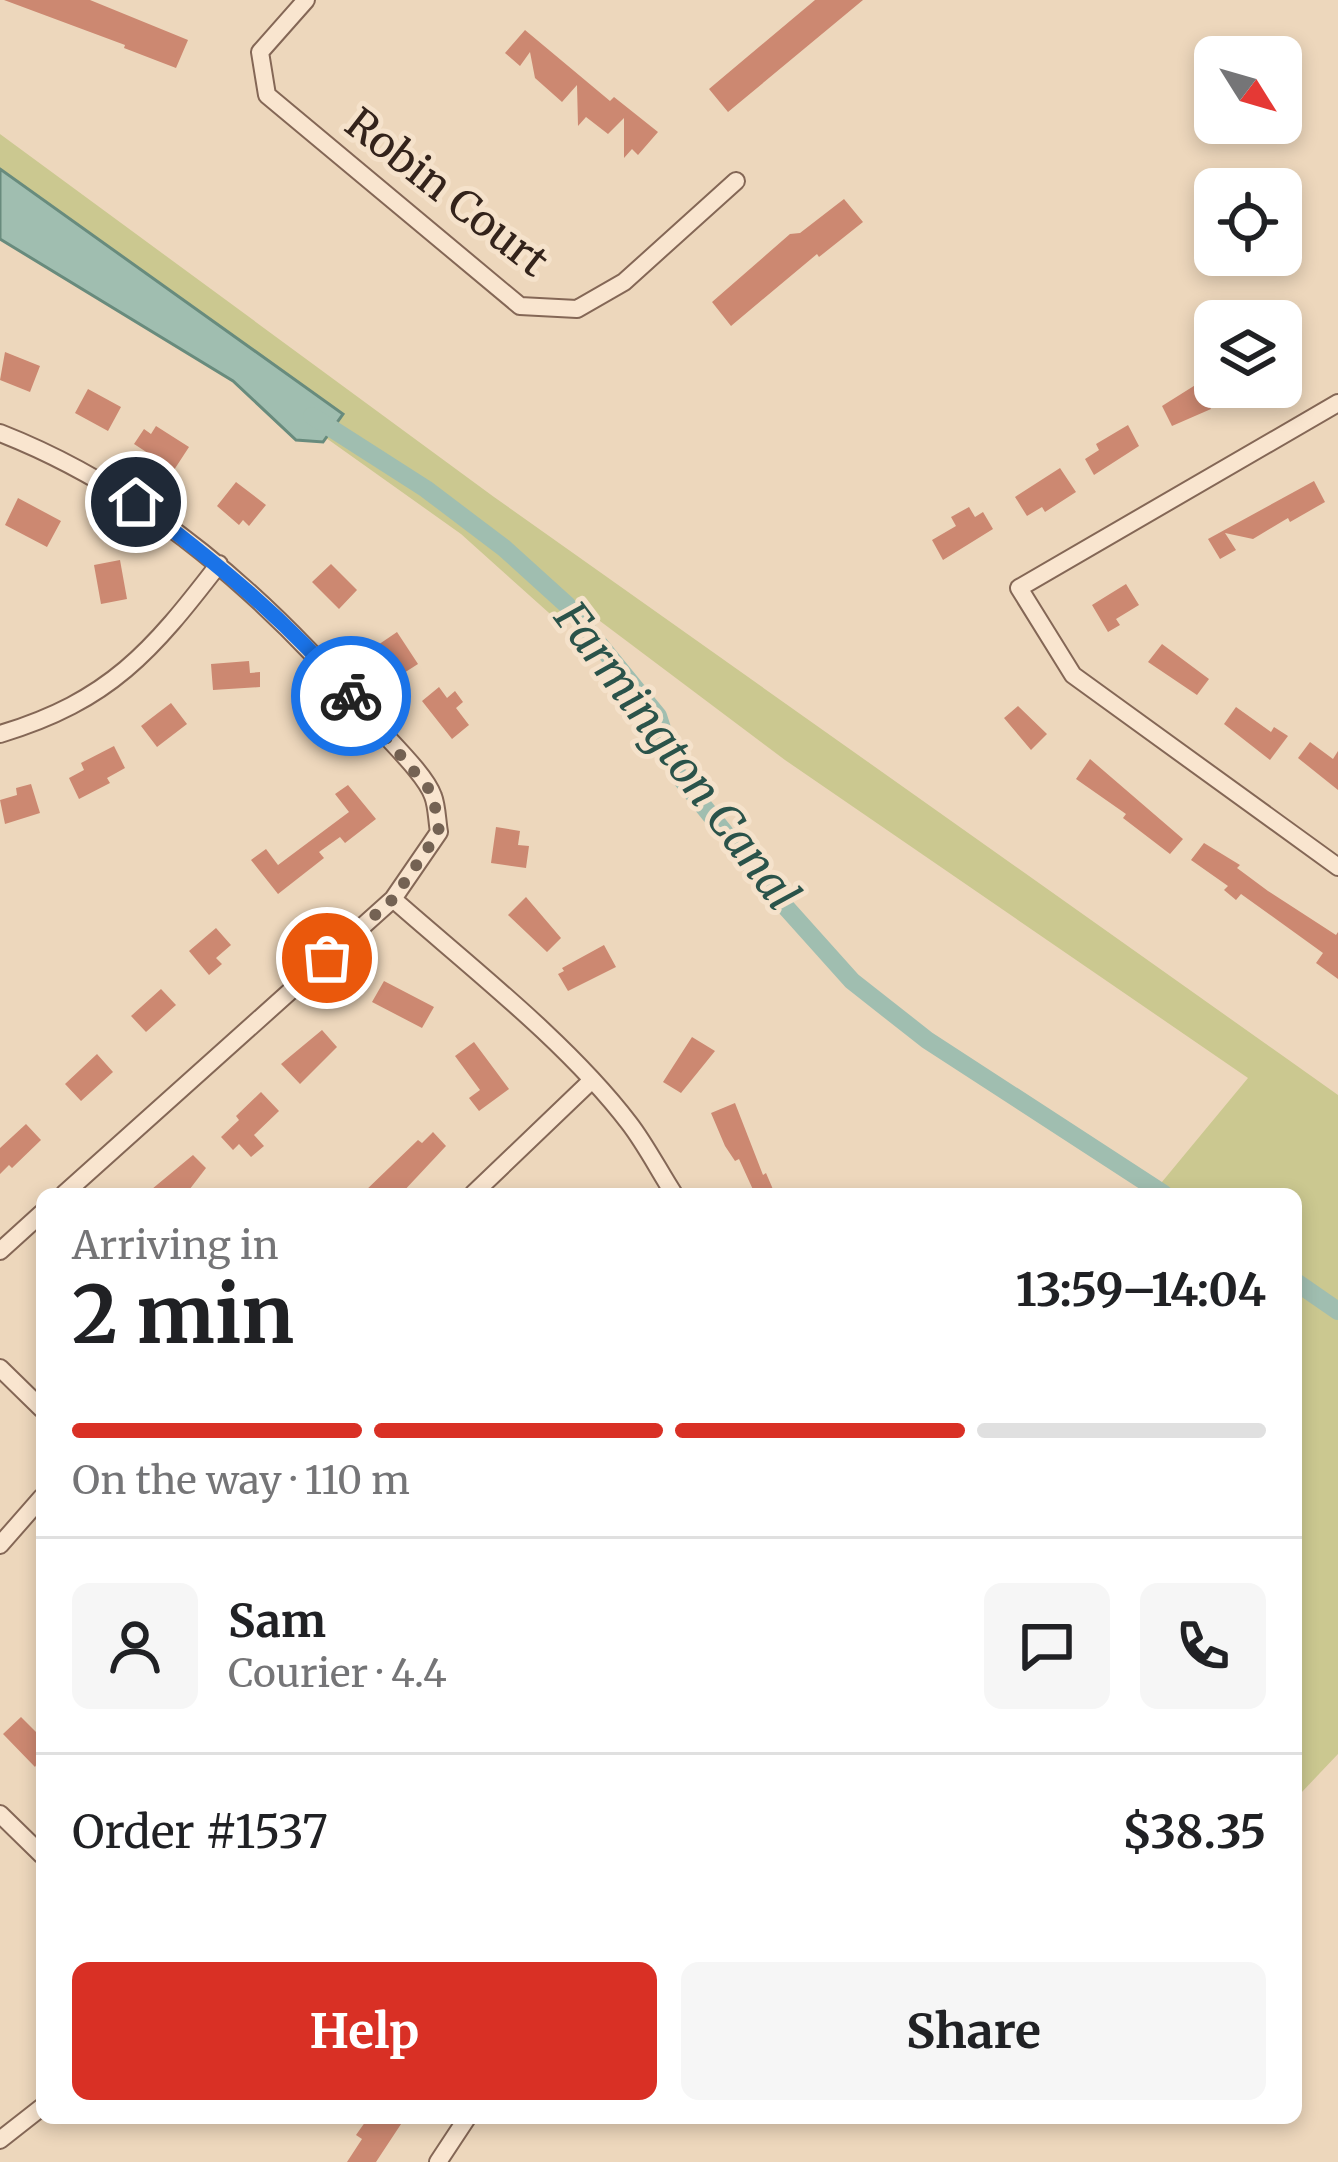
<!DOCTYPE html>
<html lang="en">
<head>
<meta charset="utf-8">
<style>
  body { margin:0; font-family:Merriweather,serif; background:#f6f6f6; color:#202124; height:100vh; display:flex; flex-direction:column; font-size:45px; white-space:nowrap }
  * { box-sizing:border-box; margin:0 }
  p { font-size:39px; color:#757577 }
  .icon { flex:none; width:66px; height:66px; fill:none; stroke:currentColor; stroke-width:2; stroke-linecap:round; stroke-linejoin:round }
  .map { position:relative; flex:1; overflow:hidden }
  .details { position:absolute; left:36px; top:1188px; width:1266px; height:936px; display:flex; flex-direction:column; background:#fff; border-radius:18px; box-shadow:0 6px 18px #0003 }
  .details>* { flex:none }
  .needle { width:78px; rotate:127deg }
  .fabs { position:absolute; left:1194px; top:36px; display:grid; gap:24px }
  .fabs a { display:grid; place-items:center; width:108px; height:108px; border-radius:18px; background:#fff; box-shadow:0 6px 18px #0003; font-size:60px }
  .pin { position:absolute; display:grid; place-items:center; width:102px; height:102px; color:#fff; margin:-51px; border:6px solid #fff; border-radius:50%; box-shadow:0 3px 12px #0007 }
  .courier { position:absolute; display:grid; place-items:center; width:120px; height:120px; margin:-60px; border:9px solid #1a73e8; border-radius:50%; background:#fff; color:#222; box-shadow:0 3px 15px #0007 }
  .headline em { font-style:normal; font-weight:700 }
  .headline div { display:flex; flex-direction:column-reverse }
  .headline { display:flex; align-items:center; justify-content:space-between; height:204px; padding:0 36px }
  h1 { font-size:78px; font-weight:700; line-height:90px }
  .bar { display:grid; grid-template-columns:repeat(4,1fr); gap:18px 12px; align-content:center; height:144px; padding:0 36px }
  .bar i { height:15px; border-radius:9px; background:#e0e0e0 }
  .bar .on { background:#d93025 }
  .bar p { grid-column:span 4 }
  .line { display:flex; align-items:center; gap:30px; padding:0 36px; border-top:3px solid #e0e0e0 }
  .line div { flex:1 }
  .round { display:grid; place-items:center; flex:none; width:126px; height:126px; border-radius:18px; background:#f6f6f6 }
  .action { display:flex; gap:24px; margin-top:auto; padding:24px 36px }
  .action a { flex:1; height:138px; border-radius:18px; background:#d93025; color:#fff; font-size:48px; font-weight:700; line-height:138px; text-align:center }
  .action a+a { background:#f6f6f6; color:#202124 }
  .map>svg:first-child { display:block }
  .green { fill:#cbc890 }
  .water { fill:#a0beb0; stroke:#688b7d; stroke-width:3 }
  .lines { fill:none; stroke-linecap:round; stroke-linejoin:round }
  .canal { stroke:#a0beb0; stroke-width:18 }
  .building { fill:#cc8871 }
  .street-casing { stroke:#846756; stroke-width:20 }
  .street { stroke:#f9e5cf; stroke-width:16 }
  .done { stroke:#746253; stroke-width:12; stroke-dasharray:0 21.6 }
  .route { stroke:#1a73e8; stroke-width:15 }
  .labels { text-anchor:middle; stroke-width:10; stroke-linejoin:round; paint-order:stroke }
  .street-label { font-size:42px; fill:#33231b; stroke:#f5e2cb }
  .water-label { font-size:45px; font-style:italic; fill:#2a534a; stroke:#f5e2cb }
</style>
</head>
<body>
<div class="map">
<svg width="1338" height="2162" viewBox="0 0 1338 2162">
  <rect width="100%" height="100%" fill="#edd7bc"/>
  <path class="green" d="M 0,134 L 494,497 L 1338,1095 L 1338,1754 L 1301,1793 L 1296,1785 L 1296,1194 L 1152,1194 L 1248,1078 L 785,760 L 584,609 L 558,621 L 461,534 L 0,206 Z"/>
  <path class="water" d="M 0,169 L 343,414 L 323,442 L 296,440 L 233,381 L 0,239 Z"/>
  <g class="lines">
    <path class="canal" d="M 312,416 L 426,489 L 504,548 L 567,605 L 658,716 L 676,772 L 774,894 L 852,981 L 927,1040 L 1164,1194
      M 1296,1282 L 1338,1311"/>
  </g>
  <path class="building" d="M 4,0 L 90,0 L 188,40 L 176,68 L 124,48 L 125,45 Z
    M 815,0 L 863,0 L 728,112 L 709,89 Z
    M 525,30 L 610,101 L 614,97 L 658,132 L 638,155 L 632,149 L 624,158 L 624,118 L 608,134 L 586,117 L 578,126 L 577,85 L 562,102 L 535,78 L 530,52 L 520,66 L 505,53 Z
    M 844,199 L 863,222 L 819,257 L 817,254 L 731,326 L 712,302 L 790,234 L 800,233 Z
    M 5,352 L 40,366 L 30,392 L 0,380 Z
    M 1197,384 L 1211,409 L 1172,426 L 1162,406 Z
    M 88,389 L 121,407 L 108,431 L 75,413 Z
    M 1128,425 L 1139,446 L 1094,475 L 1085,459 L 1099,450 L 1096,444 Z
    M 156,426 L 189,447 L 174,470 L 134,444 L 144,429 L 151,434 Z
    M 1060,468 L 1076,492 L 1045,512 L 1042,507 L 1027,516 L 1015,497 Z
    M 1314,481 L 1325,502 L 1290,522 L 1288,518 L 1253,539 L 1225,533 L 1236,550 L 1220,559 L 1208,539 Z
    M 236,482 L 266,505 L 249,526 L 243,520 L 239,525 L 217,506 Z
    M 18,498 L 61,521 L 47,547 L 5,525 Z
    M 969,507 L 975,517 L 983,512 L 993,529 L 943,560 L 932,540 L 956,526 L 951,517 Z
    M 120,560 L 127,599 L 101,604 L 94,565 Z
    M 331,564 L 357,590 L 339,609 L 312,582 Z
    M 1126,584 L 1139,605 L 1116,619 L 1120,625 L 1108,632 L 1092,605 Z
    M 397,632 L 418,664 L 396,678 L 375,647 Z
    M 1162,644 L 1209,679 L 1197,695 L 1148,662 Z
    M 249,661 L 250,673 L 260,672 L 260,687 L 213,690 L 211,664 Z
    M 439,687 L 447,698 L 455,691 L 463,702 L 456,708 L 469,725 L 452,739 L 422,701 Z
    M 171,703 L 187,724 L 157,747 L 141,726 Z
    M 1018,706 L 1047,734 L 1031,750 L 1004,718 Z
    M 1236,707 L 1271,732 L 1274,727 L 1288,736 L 1270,760 L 1224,724 Z
    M 1310,742 L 1333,759 L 1338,751 L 1338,790 L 1298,758 Z
    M 114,746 L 125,768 L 107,778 L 110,783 L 79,799 L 69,778 L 84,770 L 81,763 Z
    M 1090,759 L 1183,839 L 1170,854 L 1123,818 L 1126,814 L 1076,779 Z
    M 31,784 L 40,813 L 5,824 L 0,800 L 17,795 L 16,788 Z
    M 348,785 L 376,819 L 345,843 L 340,837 L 319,852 L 324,858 L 278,894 L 251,860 L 266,849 L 278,865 L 349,812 L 335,794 Z
    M 496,827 L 520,831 L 518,845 L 529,846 L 526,868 L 491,863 Z
    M 1204,843 L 1240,865 L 1237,868 L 1268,891 L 1336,935 L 1338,932 L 1338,979 L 1316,963 L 1323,953 L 1241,894 L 1236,900 L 1224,890 L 1228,886 L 1191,860 Z
    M 526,897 L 561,938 L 547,952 L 508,915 Z
    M 216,928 L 231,945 L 216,958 L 222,964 L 209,975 L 189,951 Z
    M 604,945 L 616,967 L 568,991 L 558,974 L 564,971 L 562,968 Z
    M 384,981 L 434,1007 L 422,1028 L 372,1002 Z
    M 161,989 L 176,1005 L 146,1032 L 131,1016 Z
    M 322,1030 L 337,1047 L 300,1084 L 281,1064 Z
    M 692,1037 L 715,1051 L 681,1093 L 663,1082 Z
    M 474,1042 L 509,1089 L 479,1111 L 469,1098 L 480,1090 L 455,1056 Z
    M 97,1054 L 113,1072 L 81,1101 L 65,1084 Z
    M 261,1092 L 279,1111 L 254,1135 L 264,1146 L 251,1157 L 239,1144 L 233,1150 L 221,1137 L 239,1120 L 236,1116 Z
    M 735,1103 L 763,1175 L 766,1173 L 775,1194 L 755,1194 L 739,1159 L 735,1161 L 725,1146 L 711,1113 Z
    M 26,1124 L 41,1140 L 12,1168 L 9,1165 L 0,1174 L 0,1148 Z
    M 433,1132 L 446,1146 L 401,1194 L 362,1194 L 418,1140 L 422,1143 Z
    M 193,1155 L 206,1168 L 186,1194 L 146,1194 Z
    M 21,1717 L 42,1738 L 42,1756 L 35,1767 L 3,1734 Z
    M 368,2118 L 405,2118 L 376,2162 L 347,2162 L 362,2139 L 356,2135 Z"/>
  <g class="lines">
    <defs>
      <path id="street" d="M 306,0 L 260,52 L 267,95 L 520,306 L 577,309 L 624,282 L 736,181
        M 1338,403 L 1019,588 L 1073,675 L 1338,867
        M 0,433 C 148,491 268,598 369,717 C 385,737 425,773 433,796 C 437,806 437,821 439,832 L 393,899 L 64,1194
        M 0,734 C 110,701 152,651 219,564
        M 393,899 C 469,966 568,1043 629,1123 C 646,1145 659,1171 674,1194
        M 473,1194 L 591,1081
        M 0,1251 L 42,1213
        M 0,1368 L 42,1409
        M 0,1545 L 42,1497
        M 0,1814 L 42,1855
        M 0,2140 L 42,2107
        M 438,2162 L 467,2118"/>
    </defs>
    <use href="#street" class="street-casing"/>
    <use href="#street" class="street"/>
  </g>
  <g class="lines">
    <path class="done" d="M 327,958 L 393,899 L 439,832 L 433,794 L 351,696"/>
    <path class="route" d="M 136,502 C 214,561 288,621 351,696"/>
  </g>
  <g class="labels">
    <g class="street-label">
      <text transform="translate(447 192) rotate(38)" y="15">Robin Court</text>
    </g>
    <g class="water-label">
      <text transform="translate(677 756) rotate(53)" y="16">Farmington Canal</text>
    </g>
  </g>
</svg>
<div class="fabs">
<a><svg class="needle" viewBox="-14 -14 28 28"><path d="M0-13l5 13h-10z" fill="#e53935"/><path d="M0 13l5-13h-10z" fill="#757577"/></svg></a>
<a><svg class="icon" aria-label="locate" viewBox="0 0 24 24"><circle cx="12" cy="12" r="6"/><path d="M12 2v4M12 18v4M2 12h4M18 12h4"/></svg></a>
<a><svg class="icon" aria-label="layers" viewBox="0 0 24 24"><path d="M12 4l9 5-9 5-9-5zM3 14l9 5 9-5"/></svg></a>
</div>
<div class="pin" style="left:327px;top:958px;background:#ea580c"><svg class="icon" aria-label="bag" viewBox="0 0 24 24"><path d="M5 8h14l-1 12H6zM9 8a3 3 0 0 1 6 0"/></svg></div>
<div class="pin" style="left:136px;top:502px;background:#1f2937"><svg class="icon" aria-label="home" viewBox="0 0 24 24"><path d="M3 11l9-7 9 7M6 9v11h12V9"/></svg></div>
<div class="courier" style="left:351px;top:696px"><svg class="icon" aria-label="bike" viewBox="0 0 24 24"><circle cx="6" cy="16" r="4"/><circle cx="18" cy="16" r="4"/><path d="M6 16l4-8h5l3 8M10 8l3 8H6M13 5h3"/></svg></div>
<section class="details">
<div class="headline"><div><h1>2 min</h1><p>Arriving in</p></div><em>13:59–14:04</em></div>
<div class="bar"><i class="on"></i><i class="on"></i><i class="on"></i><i></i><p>On the way · 110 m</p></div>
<div class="line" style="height:216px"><a class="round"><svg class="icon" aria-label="person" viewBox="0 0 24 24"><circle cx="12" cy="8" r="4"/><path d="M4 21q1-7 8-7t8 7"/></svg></a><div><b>Sam</b><p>Courier · 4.4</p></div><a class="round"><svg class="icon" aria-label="chat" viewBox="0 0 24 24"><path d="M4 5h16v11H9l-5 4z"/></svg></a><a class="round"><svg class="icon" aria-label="phone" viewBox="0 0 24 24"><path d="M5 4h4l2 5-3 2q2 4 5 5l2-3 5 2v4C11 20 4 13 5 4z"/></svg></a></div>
<div class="line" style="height:156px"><div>Order #1537</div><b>$38.35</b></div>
<div class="action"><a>Help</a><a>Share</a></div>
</section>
</div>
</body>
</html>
